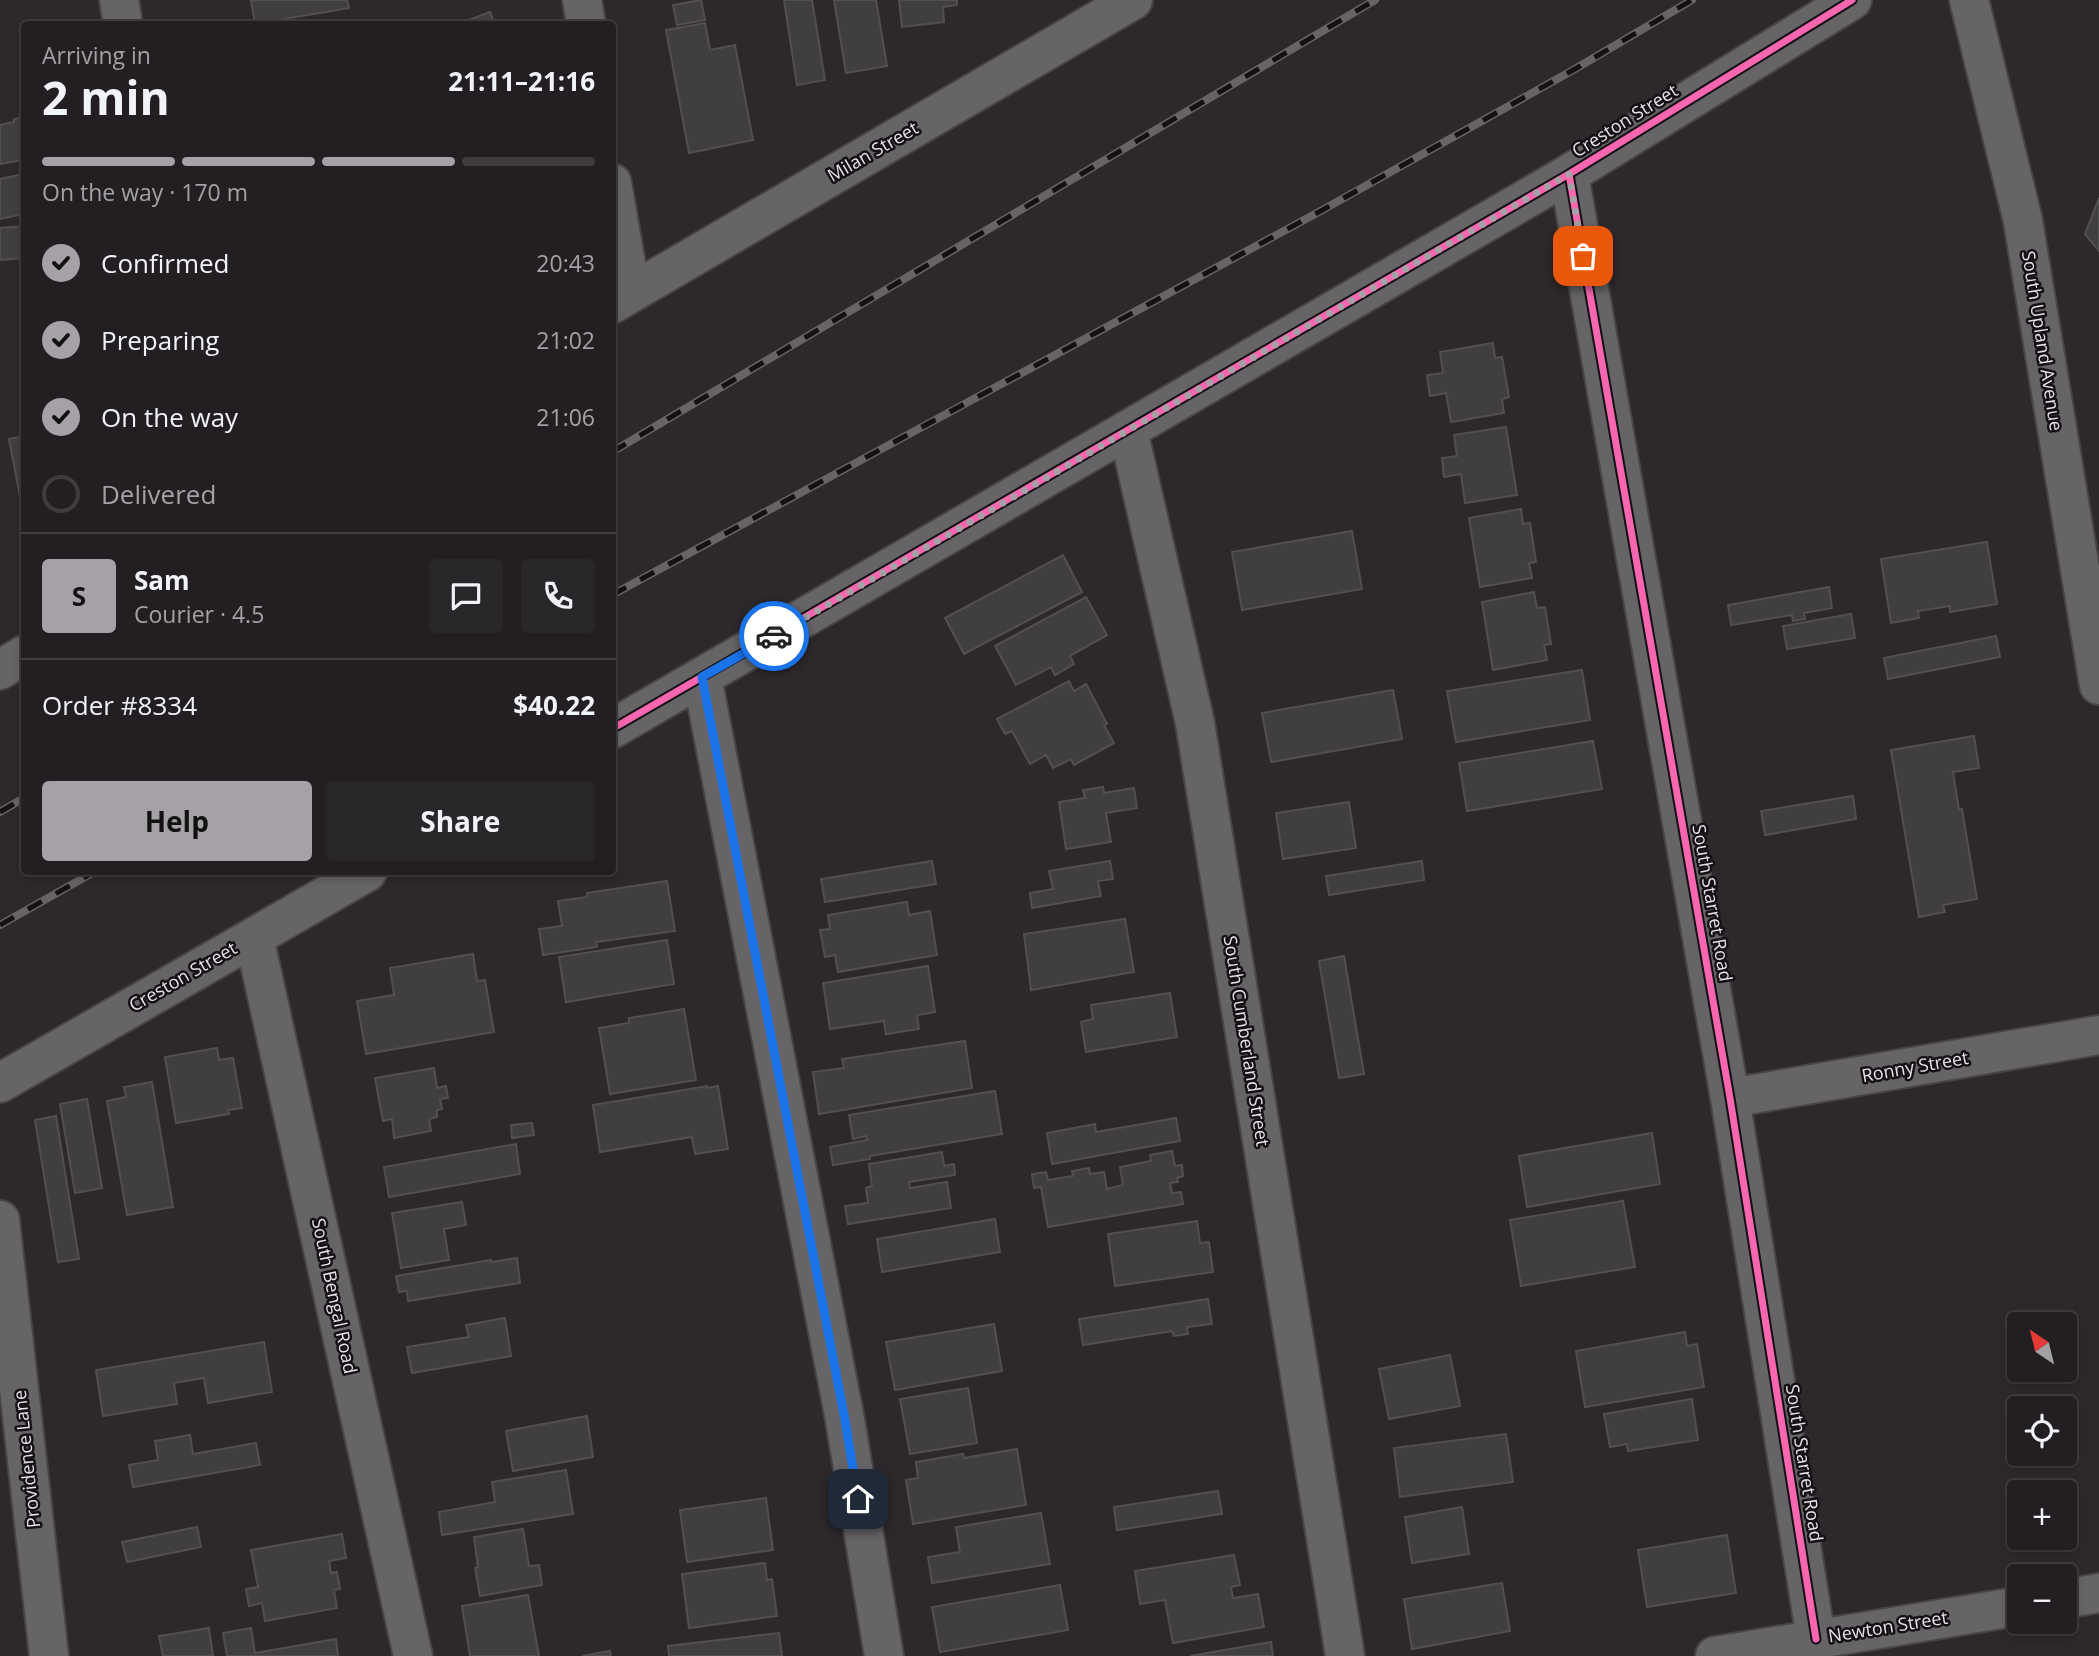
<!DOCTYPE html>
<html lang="en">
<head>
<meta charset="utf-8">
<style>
  body { margin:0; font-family:"Open Sans",sans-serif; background:#2a272a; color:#f1f3f6; height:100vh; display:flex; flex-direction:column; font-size:26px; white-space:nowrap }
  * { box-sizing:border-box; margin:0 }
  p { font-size:23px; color:#a2a2a5 }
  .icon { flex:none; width:38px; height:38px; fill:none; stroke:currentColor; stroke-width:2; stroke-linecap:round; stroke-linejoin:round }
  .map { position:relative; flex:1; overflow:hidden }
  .side { position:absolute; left:21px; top:21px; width:595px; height:854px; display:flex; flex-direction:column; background:#221e21; border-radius:7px; box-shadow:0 4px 10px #0003,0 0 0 2px #3f3c3f }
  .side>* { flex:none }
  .needle { width:46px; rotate:325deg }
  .controls { position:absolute; left:2007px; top:1312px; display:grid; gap:14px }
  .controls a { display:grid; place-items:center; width:70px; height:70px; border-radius:7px; background:#221e21; box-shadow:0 4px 10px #0003,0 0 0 2px #3f3c3f; font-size:35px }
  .pin { position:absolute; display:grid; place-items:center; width:60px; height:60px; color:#fff; margin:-30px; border-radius:14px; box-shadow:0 4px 10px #0006 }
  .courier { position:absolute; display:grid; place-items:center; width:70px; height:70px; margin:-35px; border:5px solid #1a73e8; border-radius:50%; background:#fff; color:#222; box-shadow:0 2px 9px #0007 }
  .headline em { font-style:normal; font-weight:700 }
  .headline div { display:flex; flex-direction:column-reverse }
  .headline { display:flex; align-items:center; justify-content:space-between; height:119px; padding:0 21px }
  h1 { font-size:46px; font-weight:700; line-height:52px }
  .bar { display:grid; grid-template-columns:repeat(4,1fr); gap:10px 7px; align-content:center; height:84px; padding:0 21px }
  .bar i { height:9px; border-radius:5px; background:#3f3c3f }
  .bar .selected { background:#a6a1a6 }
  .bar p { grid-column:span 4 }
  .line { display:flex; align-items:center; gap:18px; padding:0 21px; border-top:2px solid #3f3c3f }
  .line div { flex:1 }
  .round { display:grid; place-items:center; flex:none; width:74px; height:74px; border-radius:7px; background:#2a272a }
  ol { padding:0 21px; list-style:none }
  li { display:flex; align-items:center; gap:21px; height:77px }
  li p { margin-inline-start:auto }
  li .icon { padding:7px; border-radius:50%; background:#a6a1a6; color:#111; stroke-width:4 }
  li:last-child { color:#a2a2a5 }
  li i { width:38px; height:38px; border:4px solid #3f3c3f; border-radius:50% }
  .action { display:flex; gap:14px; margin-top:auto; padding:14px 21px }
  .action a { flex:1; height:80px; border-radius:7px; background:#a6a1a6; color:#111; font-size:28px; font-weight:700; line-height:80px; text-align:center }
  .action a+a { background:#2a272a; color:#f1f3f6 }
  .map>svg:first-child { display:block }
  .building { fill:#413e41; stroke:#524f52; stroke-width:2 }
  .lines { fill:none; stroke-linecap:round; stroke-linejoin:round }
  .minor-casing { stroke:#474447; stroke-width:42 }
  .minor { stroke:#666466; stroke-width:38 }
  .rail-casing { stroke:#676467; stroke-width:8 }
  .rail { stroke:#141114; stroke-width:5; stroke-dasharray:16; stroke-linecap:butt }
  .cycleway-casing { stroke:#141114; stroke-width:11 }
  .cycleway { stroke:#f766af; stroke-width:7 }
  .done { stroke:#a6a1a6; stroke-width:7; stroke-dasharray:0 12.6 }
  .route { stroke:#1a73e8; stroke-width:9 }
  .labels { text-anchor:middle; stroke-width:5; stroke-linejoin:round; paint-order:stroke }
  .street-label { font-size:18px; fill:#e7e2e7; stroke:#141114 }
</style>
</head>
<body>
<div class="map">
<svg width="2099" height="1656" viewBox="0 0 2099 1656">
  <rect width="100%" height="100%" fill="#2d282c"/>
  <path class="building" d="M 251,0 L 347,0 L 349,8 L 255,24 Z
    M 701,0 L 705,20 L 677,25 L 673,5 Z
    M 784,0 L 812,0 L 825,80 L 797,85 Z
    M 834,0 L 876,0 L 887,66 L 846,73 Z
    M 899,0 L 957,0 L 957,5 L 943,7 L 944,22 L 902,27 Z
    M 490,12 L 495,24 L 458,24 Z
    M 705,23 L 710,50 L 735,45 L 753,140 L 689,153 L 666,30 Z
    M 24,117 L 24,160 L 0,164 L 0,125 L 14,122 L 14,119 Z
    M 24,174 L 24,214 L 0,219 L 0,179 Z
    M 2099,198 L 2099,251 L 2085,234 Z
    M 24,226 L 24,258 L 0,260 L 0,228 Z
    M 1493,343 L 1495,358 L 1502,357 L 1509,397 L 1502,399 L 1504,413 L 1451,422 L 1446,393 L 1430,396 L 1427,375 L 1443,373 L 1440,352 Z
    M 1506,427 L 1517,495 L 1465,503 L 1461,474 L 1444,477 L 1442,458 L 1457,456 L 1454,435 Z
    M 24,436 L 24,518 L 9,439 Z
    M 1521,509 L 1523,524 L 1530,523 L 1536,562 L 1529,563 L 1532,578 L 1480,587 L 1469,518 Z
    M 1352,531 L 1362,589 L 1242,610 L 1232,552 Z
    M 1987,542 L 1997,604 L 1950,612 L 1950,606 L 1918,611 L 1919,618 L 1891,623 L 1881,559 Z
    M 1063,555 L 1082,592 L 964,654 L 945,618 Z
    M 1829,587 L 1832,608 L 1804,613 L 1805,619 L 1793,621 L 1792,615 L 1731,625 L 1728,605 Z
    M 1534,592 L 1537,608 L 1545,607 L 1551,644 L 1544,645 L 1547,660 L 1493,670 L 1482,602 Z
    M 1086,597 L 1107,635 L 1070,656 L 1074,664 L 1055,675 L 1051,667 L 1016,685 L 995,646 Z
    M 1851,614 L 1855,638 L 1787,649 L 1783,626 Z
    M 1996,636 L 2000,657 L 1888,679 L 1884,658 Z
    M 1582,670 L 1590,720 L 1456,742 L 1447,691 Z
    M 1069,681 L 1074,691 L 1086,684 L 1107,724 L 1104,725 L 1114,743 L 1074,765 L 1071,759 L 1053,768 L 1046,755 L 1030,764 L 1012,731 L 1005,734 L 997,719 Z
    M 1393,690 L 1402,739 L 1271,762 L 1262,713 Z
    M 1974,736 L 1979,768 L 1953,772 L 1959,810 L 1962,809 L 1977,899 L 1943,905 L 1945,912 L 1919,917 L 1891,750 Z
    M 1593,741 L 1602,789 L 1467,811 L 1459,763 Z
    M 1103,787 L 1104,793 L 1134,788 L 1137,808 L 1106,813 L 1111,842 L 1066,849 L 1059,802 L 1085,798 L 1083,790 Z
    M 1853,796 L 1856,819 L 1765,835 L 1761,811 Z
    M 1349,802 L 1356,848 L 1283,859 L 1276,813 Z
    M 932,861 L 936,884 L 825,902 L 821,879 Z
    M 1110,861 L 1113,879 L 1098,881 L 1101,896 L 1032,908 L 1030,893 L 1053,889 L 1049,871 Z
    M 1422,861 L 1424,880 L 1329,895 L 1326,876 Z
    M 667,881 L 675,931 L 596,942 L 597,947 L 543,955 L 539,929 L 562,926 L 558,901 L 587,897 L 587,893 Z
    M 907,902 L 909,915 L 930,911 L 937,955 L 838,972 L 835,955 L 825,957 L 820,930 L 830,929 L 828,915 Z
    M 1125,919 L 1134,972 L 1031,990 L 1024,934 Z
    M 667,940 L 674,984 L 566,1002 L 559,957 Z
    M 473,954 L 477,981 L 485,980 L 494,1032 L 366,1054 L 357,1001 L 394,995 L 390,968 Z
    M 1344,956 L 1364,1074 L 1339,1078 L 1319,961 Z
    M 928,966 L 935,1012 L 917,1015 L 919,1029 L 886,1034 L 884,1021 L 830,1029 L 823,983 Z
    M 1170,993 L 1177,1037 L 1086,1052 L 1081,1022 L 1093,1019 L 1091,1005 Z
    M 684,1009 L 696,1080 L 610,1094 L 599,1028 L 629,1023 L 629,1018 Z
    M 965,1041 L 972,1088 L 819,1114 L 813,1072 L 844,1068 L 842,1059 Z
    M 217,1048 L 219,1060 L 233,1058 L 242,1108 L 228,1110 L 229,1114 L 176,1123 L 165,1057 Z
    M 434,1068 L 437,1088 L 446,1086 L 448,1098 L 440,1099 L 442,1109 L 437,1110 L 437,1117 L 429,1119 L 431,1131 L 394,1138 L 392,1119 L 383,1121 L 375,1078 Z
    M 152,1082 L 173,1207 L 127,1215 L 107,1101 L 126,1097 L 124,1087 Z
    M 707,1086 L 708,1088 L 718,1086 L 728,1149 L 695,1154 L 692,1137 L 600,1152 L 593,1105 Z
    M 995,1091 L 1002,1134 L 870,1156 L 870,1159 L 833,1165 L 830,1147 L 867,1140 L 866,1136 L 853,1139 L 849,1115 Z
    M 87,1099 L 102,1188 L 75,1193 L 60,1104 Z
    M 56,1116 L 79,1259 L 58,1262 L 35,1120 Z
    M 1176,1118 L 1180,1141 L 1052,1164 L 1047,1133 L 1095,1124 L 1096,1132 Z
    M 532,1123 L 534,1135 L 512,1138 L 511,1125 Z
    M 1652,1133 L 1660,1184 L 1527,1207 L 1519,1156 Z
    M 516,1144 L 520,1174 L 389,1197 L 384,1167 Z
    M 1172,1151 L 1175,1166 L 1182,1165 L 1183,1176 L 1177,1178 L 1178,1182 L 1170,1183 L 1172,1193 L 1181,1192 L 1183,1204 L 1048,1227 L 1041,1187 L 1034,1188 L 1032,1174 L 1046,1172 L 1048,1180 L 1073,1176 L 1072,1171 L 1089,1168 L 1090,1174 L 1104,1172 L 1107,1189 L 1123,1185 L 1120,1167 L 1151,1161 L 1150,1155 Z
    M 942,1152 L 944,1166 L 954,1164 L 955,1175 L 909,1182 L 910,1188 L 947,1182 L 951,1208 L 848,1224 L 845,1206 L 868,1203 L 866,1188 L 872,1186 L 869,1164 Z
    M 1623,1201 L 1635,1267 L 1521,1286 L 1510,1220 Z
    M 462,1202 L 466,1225 L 444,1229 L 449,1260 L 401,1268 L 392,1213 Z
    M 995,1219 L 1000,1252 L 882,1272 L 877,1239 Z
    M 1197,1221 L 1200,1243 L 1209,1242 L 1213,1272 L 1115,1286 L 1108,1234 Z
    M 517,1258 L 520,1283 L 408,1301 L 407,1291 L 399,1292 L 396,1276 L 491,1260 L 491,1262 Z
    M 1208,1299 L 1212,1324 L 1187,1327 L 1188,1334 L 1174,1336 L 1172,1331 L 1083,1345 L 1079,1319 Z
    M 505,1318 L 511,1356 L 412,1373 L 407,1347 L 469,1337 L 466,1325 Z
    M 994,1324 L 1002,1371 L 895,1390 L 886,1342 Z
    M 1685,1332 L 1687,1346 L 1697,1344 L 1704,1387 L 1585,1407 L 1576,1351 Z
    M 264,1342 L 272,1392 L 208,1403 L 204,1378 L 174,1383 L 177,1404 L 103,1416 L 96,1370 Z
    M 1450,1355 L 1460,1406 L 1389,1419 L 1379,1369 Z
    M 968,1388 L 977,1443 L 910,1454 L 900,1399 Z
    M 1692,1399 L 1698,1440 L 1628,1451 L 1627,1444 L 1610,1447 L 1604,1414 Z
    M 587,1416 L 593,1457 L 513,1471 L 506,1431 Z
    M 1506,1434 L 1513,1482 L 1400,1497 L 1394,1448 Z
    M 190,1435 L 193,1454 L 256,1443 L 260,1465 L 133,1487 L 129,1465 L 158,1460 L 155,1441 Z
    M 1017,1449 L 1026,1505 L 913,1524 L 906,1480 L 918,1478 L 916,1462 L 963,1454 L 964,1458 Z
    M 566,1470 L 573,1514 L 442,1535 L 439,1512 L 495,1502 L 492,1482 Z
    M 1218,1491 L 1222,1514 L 1117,1530 L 1114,1507 Z
    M 766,1498 L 773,1550 L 687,1562 L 680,1510 Z
    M 1462,1507 L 1469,1554 L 1412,1563 L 1405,1517 Z
    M 1041,1513 L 1050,1564 L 932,1583 L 928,1557 L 960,1552 L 956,1527 Z
    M 197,1527 L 201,1547 L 127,1562 L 122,1542 Z
    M 523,1529 L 529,1566 L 539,1565 L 542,1585 L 480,1596 L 475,1568 L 478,1567 L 474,1537 Z
    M 342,1534 L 346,1558 L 329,1561 L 331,1573 L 337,1572 L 340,1589 L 334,1590 L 337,1608 L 265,1621 L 262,1603 L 249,1606 L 246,1589 L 258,1587 L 251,1550 Z
    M 1727,1535 L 1736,1593 L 1647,1607 L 1638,1550 Z
    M 1234,1555 L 1240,1585 L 1231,1587 L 1233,1598 L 1258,1594 L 1264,1627 L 1173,1643 L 1165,1600 L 1140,1604 L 1135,1571 Z
    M 765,1563 L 767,1580 L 772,1579 L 777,1616 L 689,1628 L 682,1574 Z
    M 1502,1583 L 1510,1631 L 1412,1649 L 1404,1599 Z
    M 1060,1585 L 1068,1630 L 940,1652 L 932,1607 Z
    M 528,1595 L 539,1656 L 470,1656 L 462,1606 Z
    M 209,1628 L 213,1656 L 163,1656 L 159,1636 Z
    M 251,1628 L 255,1653 L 336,1639 L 338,1656 L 227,1656 L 223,1633 Z
    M 779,1633 L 782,1656 L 669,1656 L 668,1646 Z
    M 1271,1642 L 1273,1656 L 1190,1656 Z
    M 610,1651 L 611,1656 L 582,1656 Z"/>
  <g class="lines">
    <defs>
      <path id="minor" d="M 119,0 L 123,24
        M 582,0 L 586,24
        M 1969,0 L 2023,221 L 2099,685
        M 1569,174 L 1730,1098 L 1816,1639
        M 612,183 L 631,293
        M 612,304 L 1133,0
        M 1128,430 L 1195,723 L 1345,1656
        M 0,670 L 24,655
        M 702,677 L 845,1420 L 884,1656
        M 612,729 L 1569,174 L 1852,0
        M 254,937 L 413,1656
        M 0,1083 L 367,872
        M 1730,1098 L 2099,1035
        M 0,1220 L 49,1656
        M 2065,1599 L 2099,1593
        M 1715,1656 L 2020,1606"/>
    </defs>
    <use href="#minor" class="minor-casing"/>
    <use href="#minor" class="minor"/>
    <defs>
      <path id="rail" d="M 612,452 L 1375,0
        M 612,595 L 1317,213 L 1575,69 L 1692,0
        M 0,812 L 24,798
        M 0,925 L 94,872"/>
    </defs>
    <use href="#rail" class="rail-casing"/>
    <use href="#rail" class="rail"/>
    <defs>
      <path id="cycleway" d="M 1569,174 L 1730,1098 L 1816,1639
        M 612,729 L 1569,174 L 1852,0"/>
    </defs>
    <use href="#cycleway" class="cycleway-casing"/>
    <use href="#cycleway" class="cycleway"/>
  </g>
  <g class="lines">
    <path class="done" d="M 774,636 L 1569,174 L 1583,256"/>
    <path class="route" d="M 774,636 L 702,677 L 845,1420 L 858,1499"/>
  </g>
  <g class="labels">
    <g class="street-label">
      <text transform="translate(1625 121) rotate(-32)" y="6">Creston Street</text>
      <text transform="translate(873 152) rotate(-30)" y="6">Milan Street</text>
      <text transform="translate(2042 341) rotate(81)" y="6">South Upland Avenue</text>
      <text transform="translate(1712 903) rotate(80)" y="6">South Starret Road</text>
      <text transform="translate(183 977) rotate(-30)" y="6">Creston Street</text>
      <text transform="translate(1246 1041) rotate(81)" y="6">South Cumberland Street</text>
      <text transform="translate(1915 1067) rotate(-10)" y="6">Ronny Street</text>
      <text transform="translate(334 1296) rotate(78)" y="6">South Bengal Road</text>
      <text transform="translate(27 1459) rotate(-96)" y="6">Providence Lane</text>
      <text transform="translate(1804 1463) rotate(81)" y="6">South Starret Road</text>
      <text transform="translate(1888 1627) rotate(-9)" y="6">Newton Street</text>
    </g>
  </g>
</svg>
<div class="controls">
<a><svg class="needle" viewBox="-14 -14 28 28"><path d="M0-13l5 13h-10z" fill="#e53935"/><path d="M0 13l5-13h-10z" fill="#a2a2a5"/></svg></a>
<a><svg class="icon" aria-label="locate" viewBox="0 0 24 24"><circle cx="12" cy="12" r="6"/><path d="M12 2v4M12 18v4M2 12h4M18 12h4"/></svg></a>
<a>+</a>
<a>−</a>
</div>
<div class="pin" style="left:1583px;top:256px;background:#ea580c"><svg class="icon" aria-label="bag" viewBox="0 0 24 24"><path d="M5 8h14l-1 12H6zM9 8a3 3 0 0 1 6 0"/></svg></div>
<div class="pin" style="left:858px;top:1499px;background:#1f2937"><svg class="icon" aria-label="home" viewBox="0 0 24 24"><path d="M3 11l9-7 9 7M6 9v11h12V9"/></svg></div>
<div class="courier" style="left:774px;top:636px"><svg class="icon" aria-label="car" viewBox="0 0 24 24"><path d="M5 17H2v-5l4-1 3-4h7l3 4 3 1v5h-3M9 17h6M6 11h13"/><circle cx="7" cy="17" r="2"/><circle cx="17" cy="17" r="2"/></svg></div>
<section class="side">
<div class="headline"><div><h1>2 min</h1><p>Arriving in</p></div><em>21:11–21:16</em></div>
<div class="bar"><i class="selected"></i><i class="selected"></i><i class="selected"></i><i></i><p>On the way · 170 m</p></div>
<ol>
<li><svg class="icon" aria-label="check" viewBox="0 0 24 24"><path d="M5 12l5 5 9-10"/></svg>Confirmed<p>20:43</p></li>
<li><svg class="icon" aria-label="check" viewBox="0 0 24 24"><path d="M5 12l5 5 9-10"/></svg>Preparing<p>21:02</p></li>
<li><svg class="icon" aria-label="check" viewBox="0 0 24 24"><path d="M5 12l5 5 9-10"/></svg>On the way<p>21:06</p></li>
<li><i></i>Delivered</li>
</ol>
<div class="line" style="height:126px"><b class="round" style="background:#a6a1a6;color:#111">S</b><div><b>Sam</b><p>Courier · 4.5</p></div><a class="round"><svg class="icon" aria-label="chat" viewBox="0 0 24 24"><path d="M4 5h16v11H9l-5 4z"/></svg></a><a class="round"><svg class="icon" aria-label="phone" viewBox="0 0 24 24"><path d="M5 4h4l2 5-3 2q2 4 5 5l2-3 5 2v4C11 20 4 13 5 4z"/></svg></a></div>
<div class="line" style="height:91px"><div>Order #8334</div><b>$40.22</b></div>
<div class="action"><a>Help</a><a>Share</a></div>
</section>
</div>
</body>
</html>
